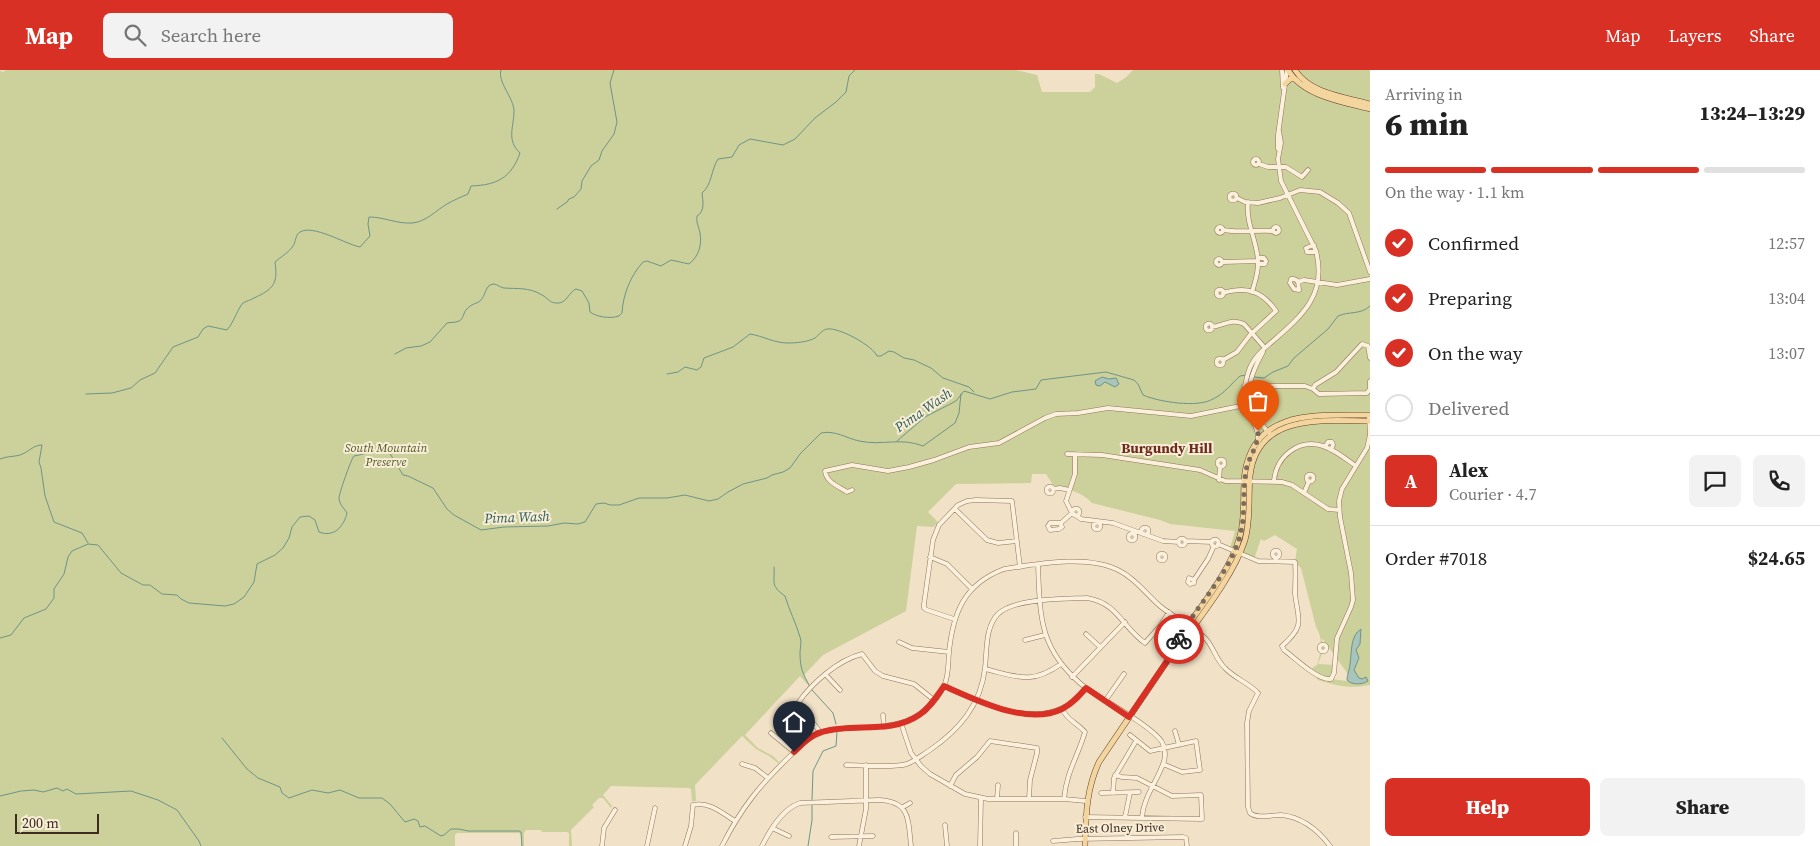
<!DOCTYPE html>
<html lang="en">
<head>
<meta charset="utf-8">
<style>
  body { margin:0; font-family:"Source Serif 4",serif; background:#f2f2f2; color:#222; height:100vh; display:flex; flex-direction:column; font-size:19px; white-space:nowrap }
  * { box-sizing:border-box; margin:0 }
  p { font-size:16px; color:#767676 }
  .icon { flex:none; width:28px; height:28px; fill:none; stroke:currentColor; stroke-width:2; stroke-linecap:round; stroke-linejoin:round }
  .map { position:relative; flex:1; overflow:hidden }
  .drawer { display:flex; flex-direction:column; background:#fff; width:450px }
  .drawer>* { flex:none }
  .scale { position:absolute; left:15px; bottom:12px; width:84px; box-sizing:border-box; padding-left:5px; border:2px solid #3d2c1f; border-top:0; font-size:14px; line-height:18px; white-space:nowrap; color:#3d2c1f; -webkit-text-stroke:4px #f8edd7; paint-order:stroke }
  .pin { position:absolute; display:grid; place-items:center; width:42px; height:42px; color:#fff; margin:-51px -21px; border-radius:50% 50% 50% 0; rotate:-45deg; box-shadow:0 0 5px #0007 }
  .pin .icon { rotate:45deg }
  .courier { position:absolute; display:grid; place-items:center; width:50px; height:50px; margin:-25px; border:4px solid #d93025; border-radius:50%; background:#fff; color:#222; box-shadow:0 1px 6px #0007 }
  .overview em { font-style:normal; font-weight:800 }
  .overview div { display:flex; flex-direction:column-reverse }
  .overview { display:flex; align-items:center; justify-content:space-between; height:85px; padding:0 15px }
  h1 { font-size:32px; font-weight:800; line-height:38px }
  .bar { display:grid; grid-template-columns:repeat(4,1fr); gap:8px 5px; align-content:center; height:60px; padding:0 15px }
  .bar i { height:6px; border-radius:4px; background:#e0e0e0 }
  .bar .on { background:#d93025 }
  .bar p { grid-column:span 4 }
  .line { display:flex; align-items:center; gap:12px; padding:0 15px; border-top:1px solid #e0e0e0 }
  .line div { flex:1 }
  .round { display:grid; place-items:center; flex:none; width:52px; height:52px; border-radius:8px; background:#f2f2f2 }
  ol { padding:0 15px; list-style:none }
  li { display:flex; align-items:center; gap:15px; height:55px }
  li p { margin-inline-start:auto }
  li .icon { padding:5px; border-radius:50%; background:#d93025; color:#fff; stroke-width:4 }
  li:last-child { color:#767676 }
  li i { width:28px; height:28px; border:2px solid #e0e0e0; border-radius:50% }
  .primary-button { display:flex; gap:10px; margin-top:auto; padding:10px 15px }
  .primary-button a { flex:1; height:58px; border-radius:8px; background:#d93025; color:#fff; font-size:20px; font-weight:800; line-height:58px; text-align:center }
  .primary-button a+a { background:#f2f2f2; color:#222 }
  header { display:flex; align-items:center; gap:30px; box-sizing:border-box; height:70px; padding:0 25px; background:#d93025; color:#fff }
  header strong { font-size:24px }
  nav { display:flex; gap:28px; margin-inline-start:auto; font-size:18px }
  .search { width:350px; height:45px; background:#f2f2f2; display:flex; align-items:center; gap:12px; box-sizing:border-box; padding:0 18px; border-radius:8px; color:#767676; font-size:19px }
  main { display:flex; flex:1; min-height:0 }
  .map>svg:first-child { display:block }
  .green { fill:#ccd09a; fill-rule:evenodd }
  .water { fill:#a8c4bb; stroke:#6e9488 }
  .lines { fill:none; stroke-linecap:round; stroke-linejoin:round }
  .stream { stroke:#6e9488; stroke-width:1 }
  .minor-casing { stroke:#8e735b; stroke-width:5 }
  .major-casing { stroke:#5c422f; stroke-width:6 }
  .minor { stroke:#fbf0db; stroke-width:4 }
  .major { stroke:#f5d59e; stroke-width:5 }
  .done { stroke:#7c6c5a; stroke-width:5; stroke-dasharray:0 9 }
  .route { stroke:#d93025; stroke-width:6 }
  .labels { text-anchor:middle; stroke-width:4; stroke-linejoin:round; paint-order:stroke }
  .park-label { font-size:12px; font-style:italic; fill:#505b25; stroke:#f8edd7 }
  .street-label { font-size:12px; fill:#3d2c1f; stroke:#f8edd7 }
  .water-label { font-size:14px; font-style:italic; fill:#2e5e58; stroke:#f8edd7 }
  .neighbourhood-label { font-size:14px; font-weight:bold; fill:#6c291c; stroke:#f8edd7 }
</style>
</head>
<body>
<header>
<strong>Map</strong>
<div class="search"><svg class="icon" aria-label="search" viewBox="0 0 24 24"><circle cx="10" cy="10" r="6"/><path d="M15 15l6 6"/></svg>Search here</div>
<nav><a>Map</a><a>Layers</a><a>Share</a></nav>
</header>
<main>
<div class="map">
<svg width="1370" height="776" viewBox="0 0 1370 776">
  <rect width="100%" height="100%" fill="#f1e2c7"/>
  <path class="green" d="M 6,0 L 1016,0 L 1037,5 L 1042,22 L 1090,22 L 1095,17 L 1095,4 L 1099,4 L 1117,13 L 1125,8 L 1133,0 L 1370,0 L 1370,615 C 1349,619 1338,616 1318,610 L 1312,598 L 1317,595 C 1321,581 1324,570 1316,557 L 1301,498 L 1295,492 L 1297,479 L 1275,465 L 1264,471 L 1261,469 L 1254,489 L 1230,478 L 1235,461 L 1170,454 L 1160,450 L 1092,433 C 1082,422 1069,419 1055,418 L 1046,404 L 1032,404 L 1031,413 L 956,414 L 928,442 L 938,452 L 934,457 L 917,456 L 906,541 L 823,585 L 804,605 L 809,613 L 807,614 L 800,606 L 745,665 L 758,678 L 773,686 L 779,692 L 778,693 L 769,686 L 756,679 L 742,666 L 695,715 L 696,731 L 692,731 L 691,719 L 689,718 L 611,716 L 603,725 L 612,736 L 611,738 L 603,728 L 599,728 L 592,735 L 594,737 L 571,760 L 572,776 L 569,776 L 569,763 L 567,762 L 542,762 L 541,760 L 526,760 L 524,763 L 524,776 L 521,776 L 521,765 L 519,763 L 457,763 L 455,765 L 455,776 L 0,776 L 0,1 L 3,2 ZM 1322,568 L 1348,604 L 1347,611 L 1331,609 L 1335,595 L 1318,594 L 1323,581 Z"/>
  <path class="water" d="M 1102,307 L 1109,309 L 1116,308 L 1119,314 L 1115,317 L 1105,312 L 1100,316 L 1096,315 L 1095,311 Z
    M 1361,559 L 1360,574 L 1356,580 L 1359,588 L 1354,600 L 1359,608 L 1362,609 L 1366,607 L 1368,611 C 1362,615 1351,615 1347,610 C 1347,604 1350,599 1350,594 C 1352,581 1350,566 1361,559 Z"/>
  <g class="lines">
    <path class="stream" d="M 557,139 L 567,132 L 569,129 L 574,127 L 581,119 L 582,111 L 591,96 L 599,90 L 602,81 L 614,64 L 617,52 L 610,13 L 614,0
      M 395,284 L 406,278 L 421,276 L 430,272 L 447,253 C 451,252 455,253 459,251 C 464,249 463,242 467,239 C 471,234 476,234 480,231 C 486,226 485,214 494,214 C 497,214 501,218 504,218 C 517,219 529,217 542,225 C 548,228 550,234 559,233 C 567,232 569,222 576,219 L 582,221 L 589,233 L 590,242 C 597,247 610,249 619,246 L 622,243 C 623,224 631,205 643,192 L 647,191 L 661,196 L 671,190 L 689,194 C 699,186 702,175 700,163 C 699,157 696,153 697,146 C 705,141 703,132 702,123 C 712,115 711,100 718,89 L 732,87 L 739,75 L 750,69 L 783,75 L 795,69 L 815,48 L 836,32 L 846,22 L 849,6 L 855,0
      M 667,304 L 678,302 L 685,297 L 697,300 L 701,297 L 704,288 L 733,277 L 750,264 C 763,266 774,273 788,273 C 796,273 808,272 815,268 C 819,265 822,260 827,259 C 839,257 873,276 877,286 L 881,286 L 889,281 L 894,282 L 904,288 L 914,290 L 931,298 L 943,308 L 969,317 L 974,322
      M 1254,307 L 1264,308 L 1273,302 L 1288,296 L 1294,288 L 1328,259 L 1338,246 C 1349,241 1361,245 1370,236
      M 86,324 L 112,323 L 131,318 L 140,310 L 155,303 L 173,277 L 198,267 L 203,259 L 208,256 L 227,260 C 234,252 238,238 243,233 C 246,231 251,230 254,228 C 274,219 278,213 275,192 C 281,187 289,182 293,176 C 296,172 295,165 300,162 C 313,154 345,174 360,177 L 370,166 L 368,154 L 369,147 C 384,147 397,154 412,153 C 426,152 435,141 447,134 C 454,130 461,127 468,124 L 471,116 C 497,115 511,108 520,83 C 506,70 514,57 514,41 C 514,28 497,12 501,0
      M 897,371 L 925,347 L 956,331 L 964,321 L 990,329 L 1012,322 L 1036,319 L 1041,310 L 1106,302 L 1134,310 L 1138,314 L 1143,325 C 1159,332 1198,338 1213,329 C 1224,324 1232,313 1240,306 L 1246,305
      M 0,389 C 7,386 13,387 20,385 C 29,382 33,375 42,375 L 39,392 L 41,398 L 45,426 L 54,452 L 82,463 L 88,473
      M 774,497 C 775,514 770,515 785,526 C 789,540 796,553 800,567 C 802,572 800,578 800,583 C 800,598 803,604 810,617
      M 0,568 L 11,565 L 24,548 L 46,539 L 54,528 L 54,519 L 64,504 L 68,487 L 72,481 L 88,474 L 98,475 L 121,503 L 143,515 L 150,515 L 162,524 L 177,525 L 181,529 L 189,533 L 225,536 L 234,534 L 244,527 L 254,512 L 257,494 L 275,485 L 283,478 L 289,468 L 292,457 L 300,447 L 309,446 L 315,450 L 319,462 C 334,468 344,456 347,443 C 344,438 339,434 339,428 C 339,424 351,389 354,386 C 367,384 376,378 389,382 L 403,405 L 408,406 L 433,418 L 447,439 L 454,445 L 481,460 L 504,457 L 548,456 L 564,453 L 578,454 L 585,452 L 596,434 L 604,433 L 610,435 L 619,435 L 639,428 L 667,428 L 685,425 L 709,431 L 718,429 L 728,422 L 743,414 L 767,408 L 772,405 L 783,402 L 790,398 L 800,384 L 821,363 C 835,360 846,368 859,371 C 883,376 900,367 923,376 L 955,353 L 959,343 L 961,324
      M 812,620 L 833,643 L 836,654
      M 222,668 L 247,699 L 258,708 L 280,717 L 282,723 L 289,728 L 312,720 L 328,723 L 340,720 L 359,728 L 382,728 L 390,734 L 405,752 L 414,749 L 418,751 L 420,757 L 425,756 L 441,766 L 444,765 L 451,759 L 459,759 L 468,761 L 519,761 L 521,762 L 522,776
      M 0,726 L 21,721 L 34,720 L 43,722 L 57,718 L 63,721 L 67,719 L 76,724 L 131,721 L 158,730 L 177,740 L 199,771 L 201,776
      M 812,730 L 813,701 L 823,681 L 836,676 L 837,662
      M 808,776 L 812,750 L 812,734"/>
    <defs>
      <path id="minor" d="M 1282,0 L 1283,18
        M 1278,79 L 1278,65 L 1287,0
        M1253 92a3 3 0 1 1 6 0a3 3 0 1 1-6 0Z
        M 1259,94 L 1268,97 L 1286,97 L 1302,107 L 1308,100
        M1229.5 127a3.5 3.5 0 1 1 7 0a3.5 3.5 0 1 1-7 0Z
        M 1237,128 L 1245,132 L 1258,133 L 1280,128 L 1300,120 L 1320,122 L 1338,133 L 1349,143 L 1370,202
        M 1248,132 C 1246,151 1254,165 1257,183 C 1260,196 1256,209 1252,222
        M1217 160a3 3 0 1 1 6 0a3 3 0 1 1-6 0Z
        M1273 160a3 3 0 1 1 6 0a3 3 0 1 1-6 0Z
        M 1223,160 C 1241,163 1255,160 1273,161
        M 1314,175 L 1306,178 L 1307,182 L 1316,182
        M 1258,188 L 1264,188 L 1266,191 L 1265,194 L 1258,194
        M1216 192a3 3 0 1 1 6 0a3 3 0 1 1-6 0Z
        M 1223,192 L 1258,191
        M 1291,209 L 1294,209 L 1298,211 L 1299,220 L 1294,219 L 1290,213 Z
        M 1298,212 L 1304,210 L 1337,215 L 1370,209
        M1216.5 223a3.5 3.5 0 1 1 7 0a3.5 3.5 0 1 1-7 0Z
        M 1223,223 C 1247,216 1262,221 1276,241 L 1250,265 L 1237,282 L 1223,290
        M1205.5 257a3.5 3.5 0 1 1 7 0a3.5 3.5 0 1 1-7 0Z
        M 1212,257 C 1224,255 1233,248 1244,254 L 1265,278
        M 1263,282 C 1244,316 1243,334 1269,363
        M1216.5 292a3.5 3.5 0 1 1 7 0a3.5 3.5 0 1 1-7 0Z
        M 1244,316 L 1305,316 L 1313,319 L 1319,324 L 1367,323 L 1370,319 L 1370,311
        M 1313,319 L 1315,315 L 1336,302 L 1362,274 L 1368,276 L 1370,288
        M 1258,372 C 1259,360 1254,354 1249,344 C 1242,330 1244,317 1248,303 C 1252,289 1262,280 1273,271 C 1303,245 1327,224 1316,181 L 1281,111 L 1278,89 L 1281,73 L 1279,61
        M 1325,377 L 1328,372 L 1332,372 L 1333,375 L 1331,380
        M 1067,384 L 1102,385 L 1200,400 L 1225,411 L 1282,412 L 1292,415 L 1328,439 L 1339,440
        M 1075,384 L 1075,404 L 1066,431 L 1072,443 L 1081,449 L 1113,453 L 1163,471 L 1179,472
        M1217.5 393a3.5 3.5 0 1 1 7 0a3.5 3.5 0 1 1-7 0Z
        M1306.5 408a3.5 3.5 0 1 1 7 0a3.5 3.5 0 1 1-7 0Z
        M 1219,410 L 1220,397
        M 1274,411 C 1276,387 1298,368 1323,376 C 1335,380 1346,389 1356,396
        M1046.5 420a3.5 3.5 0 1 1 7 0a3.5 3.5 0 1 1-7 0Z
        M 1053,419 L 1060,418 L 1069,420
        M 852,420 L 847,422 C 838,416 826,412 825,401 L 852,395 L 888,401 L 909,397 L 934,390 L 969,377 L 999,373 L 1045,348 L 1056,344 L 1078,343 L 1108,338 L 1191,346 L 1250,334
        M 1304,423 L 1309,411
        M1072.5 442a3.5 3.5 0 1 1 7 0a3.5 3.5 0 1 1-7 0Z
        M 955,439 L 987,470 L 998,473 L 1017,471
        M1093.5 456a3.5 3.5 0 1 1 7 0a3.5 3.5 0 1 1-7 0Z
        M 1050,453 L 1060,453 L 1062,457 L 1059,459 L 1050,460 L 1048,456 Z
        M 1061,453 L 1072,443
        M1141.5 461a3.5 3.5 0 1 1 7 0a3.5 3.5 0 1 1-7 0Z
        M1128.5 467a3.5 3.5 0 1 1 7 0a3.5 3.5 0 1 1-7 0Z
        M1178.5 472a3.5 3.5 0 1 1 7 0a3.5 3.5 0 1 1-7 0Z
        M1211.5 473a3.5 3.5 0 1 1 7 0a3.5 3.5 0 1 1-7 0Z
        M 1185,471 L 1212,472
        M 1218,474 L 1258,491 L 1295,492 C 1296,503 1295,513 1295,524 C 1298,550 1306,555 1282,576 L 1284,580 C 1295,588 1318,611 1331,609 L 1334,603 L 1337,568 L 1351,537 L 1353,530 L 1351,503 L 1340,447 L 1339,431 L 1342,419 L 1367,378 L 1370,365 L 1369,345
        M1272.5 484a3.5 3.5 0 1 1 7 0a3.5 3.5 0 1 1-7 0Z
        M1158.5 487a3.5 3.5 0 1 1 7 0a3.5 3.5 0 1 1-7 0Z
        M 930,487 L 947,494 L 972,519
        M 1038,495 C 1040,546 1039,578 1081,614 C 1100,629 1151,655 1162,672 C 1165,678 1166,684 1164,691 C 1158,711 1144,725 1142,747
        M 1194,510 L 1189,508 L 1188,512 L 1190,514 L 1194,513 L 1194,510 L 1208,489 L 1214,476
        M 954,549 L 927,540 L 924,538 L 924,534 L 933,470 L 939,455 L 958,435 L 967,431 L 976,430 L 1012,431 L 1020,497
        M 1086,564 L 1100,577
        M 1025,570 L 1045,565
        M 899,572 L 912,578 L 949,582
        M1319.5 578a3.5 3.5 0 1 1 7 0a3.5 3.5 0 1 1-7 0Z
        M 985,599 C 1018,607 1031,615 1061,594
        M 826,605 L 840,620
        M 1072,607 L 1125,552
        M 944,616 C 977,630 1026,656 1062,638 C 1072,634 1079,626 1086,618
        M 1105,631 L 1124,604
        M 1062,639 C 1068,651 1076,652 1085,662 C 1078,686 1066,703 1064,729
        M 883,645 L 884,657
        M 901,653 L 911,683 L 921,696 L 930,704 L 965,724 L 988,729 L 1064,729 L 1086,731
        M 1175,661 L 1179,675
        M 820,662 C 814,652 802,643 798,633 C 812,613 838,590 862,584 L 875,601 L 883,606 L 914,614 L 934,630
        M 771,663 L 794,682
        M 1130,665 L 1150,681 L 1196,671 L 1200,700 L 1182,702 L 1163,694
        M 742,694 L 755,698 L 768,708
        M 846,695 C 860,695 894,698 907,694 C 915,691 922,685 930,680 C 959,660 981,635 985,598 C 987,581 985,557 998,544 C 1014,528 1065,529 1087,528 C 1118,533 1122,557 1145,573 L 1160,556 L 1169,542
        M 950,716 L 956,705 L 977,687 L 990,671 L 1037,678 L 1037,683 L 1030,710 L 1029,729
        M 1101,723 L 1139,722
        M 1113,723 L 1114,708 L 1136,671
        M 997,729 L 998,715
        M 903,737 L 910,733
        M 1085,747 L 1202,749 L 1201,725 L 1172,726 L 1137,708 L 1122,707 L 1115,705
        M 1125,747 L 1130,723
        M 945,755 L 947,776
        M 772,758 L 789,766
        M 1016,763 L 1016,776
        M 831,767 L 873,766
        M 1053,771 L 1078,769 L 1183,767 L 1186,768 L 1187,776
        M 602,776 L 604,758 L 615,740
        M 647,776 L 655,738
        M 685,776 L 691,756 L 693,735 C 709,731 722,743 735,751
        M 722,776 C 741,738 760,715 790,686 C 800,677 808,667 820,662 C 829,659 840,659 850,658 C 877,657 908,658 928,637 C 934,632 941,623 944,616 C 949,606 948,593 949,582 C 953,543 964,514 1004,499 C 1037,494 1089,484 1120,501 C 1136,509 1146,524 1160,536 C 1174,548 1193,555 1206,569 C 1214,578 1216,590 1225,598 C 1234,608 1249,613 1258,623 L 1249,641 L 1247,653 L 1248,737 L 1250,743 C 1257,749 1271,745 1281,745 C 1301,747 1318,760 1330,776
        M 762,776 C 770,760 782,739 800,733 L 878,730 C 911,731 908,750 911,776
        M 859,776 L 866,739 L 866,695
        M 980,776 L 981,729"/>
      <path id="major" d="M 1288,0 C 1303,26 1343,32 1370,39
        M 1295,0 C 1310,24 1345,27 1370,34
        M 1285,14 L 1290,9 L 1295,9
        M 1177,575 L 1179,567 C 1200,538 1231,500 1240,466 C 1246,445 1242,423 1245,402 C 1256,337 1321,346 1370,345
        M 1085,776 C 1086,746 1086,720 1099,692 L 1176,578 L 1183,571 C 1204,542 1234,504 1245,470 C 1251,449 1248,428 1250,406 C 1257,342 1324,351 1370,351"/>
    </defs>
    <use href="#minor" class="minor-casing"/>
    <use href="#major" class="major-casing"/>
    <use href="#minor" class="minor"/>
    <use href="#major" class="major"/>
  </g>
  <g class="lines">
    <path class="done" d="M 1179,569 C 1197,534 1229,505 1240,466 C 1246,444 1242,423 1246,401 C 1248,387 1259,376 1258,361"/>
    <path class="route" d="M 794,682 C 802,674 811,665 822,662 C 853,652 890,665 919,645 C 930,638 937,626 944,616 C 976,630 1027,656 1062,639 C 1072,634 1079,626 1086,618 L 1129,647 L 1176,578 L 1179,569"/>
  </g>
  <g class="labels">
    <g class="park-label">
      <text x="386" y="382">South Mountain<tspan x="386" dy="14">Preserve</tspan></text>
    </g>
    <g class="street-label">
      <text transform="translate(1120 758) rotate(-1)" y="4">East Olney Drive</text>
    </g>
    <g class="water-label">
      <text transform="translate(923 340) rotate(-35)" y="5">Pima Wash</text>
      <text transform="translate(517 447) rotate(-2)" y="5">Pima Wash</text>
    </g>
    <g class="neighbourhood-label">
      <text x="1167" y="383">Burgundy Hill</text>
    </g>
  </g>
</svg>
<div class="scale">200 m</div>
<div class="pin" style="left:1258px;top:361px;background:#ea580c"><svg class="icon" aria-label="bag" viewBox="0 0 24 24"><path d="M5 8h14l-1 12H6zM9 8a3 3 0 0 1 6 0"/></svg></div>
<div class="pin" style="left:794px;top:682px;background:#1f2937"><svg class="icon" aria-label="home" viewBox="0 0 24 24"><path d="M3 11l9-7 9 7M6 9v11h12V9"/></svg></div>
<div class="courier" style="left:1179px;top:569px"><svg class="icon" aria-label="bike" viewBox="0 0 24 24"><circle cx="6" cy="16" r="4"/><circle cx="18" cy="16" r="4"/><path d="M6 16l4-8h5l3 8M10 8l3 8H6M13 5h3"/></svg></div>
</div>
<section class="drawer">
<div class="overview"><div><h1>6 min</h1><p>Arriving in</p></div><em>13:24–13:29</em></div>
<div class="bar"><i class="on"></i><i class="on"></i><i class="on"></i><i></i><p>On the way · 1.1 km</p></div>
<ol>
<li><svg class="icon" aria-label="check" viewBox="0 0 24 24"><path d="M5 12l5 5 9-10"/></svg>Confirmed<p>12:57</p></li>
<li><svg class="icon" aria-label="check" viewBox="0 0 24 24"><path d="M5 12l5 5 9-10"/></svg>Preparing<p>13:04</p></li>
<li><svg class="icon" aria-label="check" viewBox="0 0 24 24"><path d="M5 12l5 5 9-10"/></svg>On the way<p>13:07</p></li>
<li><i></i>Delivered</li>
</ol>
<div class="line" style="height:90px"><b class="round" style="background:#d93025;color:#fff">A</b><div><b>Alex</b><p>Courier · 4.7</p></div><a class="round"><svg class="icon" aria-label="chat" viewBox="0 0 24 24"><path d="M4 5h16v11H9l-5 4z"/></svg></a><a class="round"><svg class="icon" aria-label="phone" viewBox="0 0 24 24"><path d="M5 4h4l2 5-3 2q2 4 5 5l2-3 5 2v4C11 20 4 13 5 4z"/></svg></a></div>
<div class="line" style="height:65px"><div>Order #7018</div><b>$24.65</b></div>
<div class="primary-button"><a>Help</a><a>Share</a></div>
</section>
</main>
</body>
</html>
